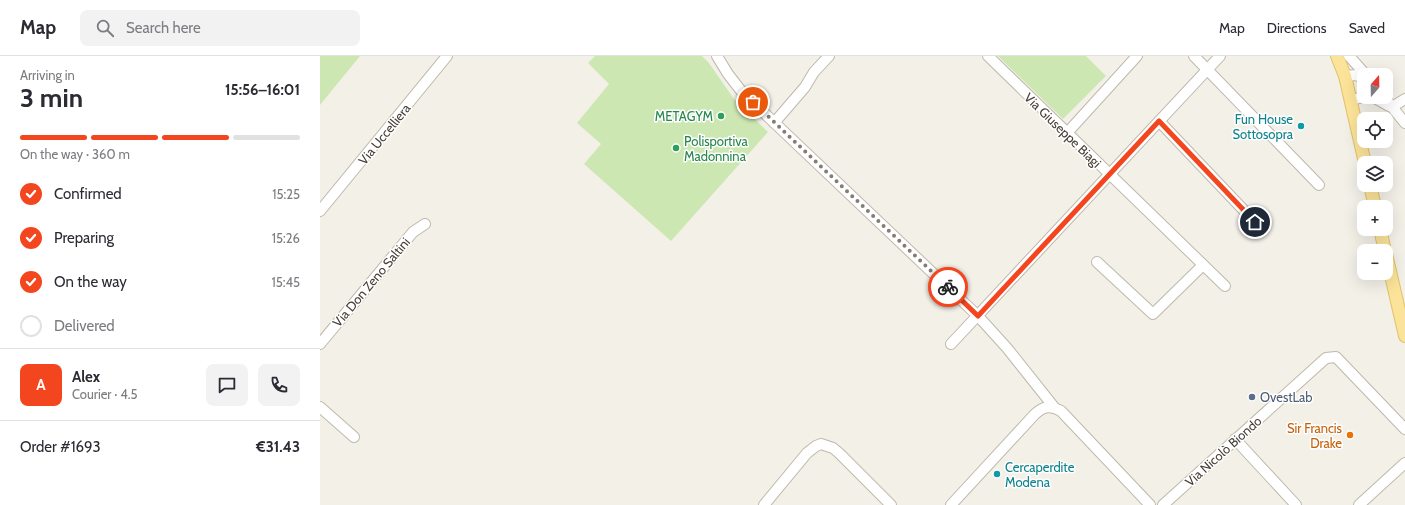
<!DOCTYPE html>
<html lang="en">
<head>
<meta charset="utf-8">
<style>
  body { margin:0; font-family:Cabin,sans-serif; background:#f2f2f3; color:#2b2b33; height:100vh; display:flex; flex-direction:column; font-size:15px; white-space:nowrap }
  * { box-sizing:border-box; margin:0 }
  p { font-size:13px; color:#7c7c81 }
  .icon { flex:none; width:22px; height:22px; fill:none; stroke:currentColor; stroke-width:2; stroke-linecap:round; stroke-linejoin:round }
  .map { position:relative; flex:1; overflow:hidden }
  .side { display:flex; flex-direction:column; background:#fff; width:320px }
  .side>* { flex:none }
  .needle { width:26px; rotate:20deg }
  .buttons { position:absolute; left:1037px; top:12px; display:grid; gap:8px }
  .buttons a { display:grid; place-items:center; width:36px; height:36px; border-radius:8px; background:#fff; box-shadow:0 4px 16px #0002; font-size:20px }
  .pin { position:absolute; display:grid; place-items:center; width:34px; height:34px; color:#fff; margin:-17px; border:2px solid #fff; border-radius:50%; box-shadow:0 1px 4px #0007 }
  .courier { position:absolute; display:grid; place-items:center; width:40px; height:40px; margin:-20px; border:3px solid #f4461e; border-radius:50%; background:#fff; color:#222; box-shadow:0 1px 5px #0007 }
  .overview em { font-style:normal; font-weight:800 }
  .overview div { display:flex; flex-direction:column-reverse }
  .overview { display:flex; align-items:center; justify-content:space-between; height:68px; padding:0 20px }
  h1 { font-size:26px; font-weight:800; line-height:30px }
  .bar { display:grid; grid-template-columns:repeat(4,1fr); gap:6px 4px; align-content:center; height:48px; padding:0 20px }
  .bar i { height:5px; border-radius:3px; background:#e1e1e2 }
  .bar .current { background:#f4461e }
  .bar p { grid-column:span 4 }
  .line { display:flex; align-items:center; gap:10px; padding:0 20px; border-top:1px solid #e1e1e2 }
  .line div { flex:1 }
  .round { display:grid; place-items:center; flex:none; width:42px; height:42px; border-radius:8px; background:#f2f2f3 }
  ol { padding:0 20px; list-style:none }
  li { display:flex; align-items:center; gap:12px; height:44px }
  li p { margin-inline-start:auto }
  li .icon { padding:4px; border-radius:50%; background:#f4461e; color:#fff; stroke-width:4 }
  li:last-child { color:#7c7c81 }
  li i { width:22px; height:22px; border:2px solid #e1e1e2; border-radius:50% }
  header { display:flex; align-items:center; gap:24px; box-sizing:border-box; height:56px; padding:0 20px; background:#fff; border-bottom:1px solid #e1e1e2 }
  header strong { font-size:19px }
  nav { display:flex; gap:22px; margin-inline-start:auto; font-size:14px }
  .search { width:280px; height:36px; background:#f2f2f3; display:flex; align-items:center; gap:10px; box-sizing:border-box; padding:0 14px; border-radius:8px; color:#7c7c81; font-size:15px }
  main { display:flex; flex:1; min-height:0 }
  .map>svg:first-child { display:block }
  .green { fill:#cde7b2 }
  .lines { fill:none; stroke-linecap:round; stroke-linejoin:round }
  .minor-casing { stroke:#bfb8ab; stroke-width:12 }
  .major-casing { stroke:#e1c169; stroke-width:14 }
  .minor { stroke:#fff; stroke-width:10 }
  .major { stroke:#fbe399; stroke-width:12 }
  .done { stroke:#837e75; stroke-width:4; stroke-dasharray:0 7.2 }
  .route { stroke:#f4461e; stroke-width:5 }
  .leisure-dot { fill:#2e9e5b; stroke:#fff; stroke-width:1.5 }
  .culture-dot { fill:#0f9aa8; stroke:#fff; stroke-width:1.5 }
  .service-dot { fill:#5c6f8a; stroke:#fff; stroke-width:1.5 }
  .food-dot { fill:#e8710a; stroke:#fff; stroke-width:1.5 }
  .labels { text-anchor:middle; stroke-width:3; stroke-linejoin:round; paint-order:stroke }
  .leisure-label { font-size:13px; fill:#27864d; stroke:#fff; text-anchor:end }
  .culture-label { font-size:13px; fill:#0d838f; stroke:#fff; text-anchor:end }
  .street-label { font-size:13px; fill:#474137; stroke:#fff }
  .service-label { font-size:13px; fill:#4e5e75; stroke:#fff; text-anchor:start }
  .food-label { font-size:13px; fill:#c56008; stroke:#fff; text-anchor:end }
</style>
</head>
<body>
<header>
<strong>Map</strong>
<div class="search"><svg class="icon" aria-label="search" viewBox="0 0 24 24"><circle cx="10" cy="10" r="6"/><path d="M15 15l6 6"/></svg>Search here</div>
<nav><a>Map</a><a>Directions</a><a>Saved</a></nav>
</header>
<main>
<section class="side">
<div class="overview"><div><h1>3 min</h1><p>Arriving in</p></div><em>15:56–16:01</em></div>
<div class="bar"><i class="current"></i><i class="current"></i><i class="current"></i><i></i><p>On the way · 360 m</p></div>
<ol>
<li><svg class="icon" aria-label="check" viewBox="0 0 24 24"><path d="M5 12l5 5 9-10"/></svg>Confirmed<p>15:25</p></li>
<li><svg class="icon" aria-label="check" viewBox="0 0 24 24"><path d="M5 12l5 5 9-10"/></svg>Preparing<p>15:26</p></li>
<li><svg class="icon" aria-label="check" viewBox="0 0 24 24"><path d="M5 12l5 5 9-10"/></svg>On the way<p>15:45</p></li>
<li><i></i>Delivered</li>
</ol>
<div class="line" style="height:72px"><b class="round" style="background:#f4461e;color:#fff">A</b><div><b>Alex</b><p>Courier · 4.5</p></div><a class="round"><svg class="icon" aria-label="chat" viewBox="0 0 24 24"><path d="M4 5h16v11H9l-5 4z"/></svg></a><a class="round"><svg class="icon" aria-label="phone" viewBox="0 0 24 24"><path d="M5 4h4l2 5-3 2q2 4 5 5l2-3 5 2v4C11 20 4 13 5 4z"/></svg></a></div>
<div class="line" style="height:52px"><div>Order #1693</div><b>€31.43</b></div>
</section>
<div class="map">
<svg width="1085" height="449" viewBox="0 0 1085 449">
  <rect width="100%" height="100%" fill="#f3f0e8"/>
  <path class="green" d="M 0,0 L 40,0 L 0,49 Z
    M 275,0 L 382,0 L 389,7 L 414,43 L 448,76 L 351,185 L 264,108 L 281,88 L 257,67 L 289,28 L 268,7 Z
    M 678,0 L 766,0 L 786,20 L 743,63 Z"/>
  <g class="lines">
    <defs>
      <path id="minor" d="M 397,0 L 408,18 L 422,36 L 658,260 L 687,292 L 734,351
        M 668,0 L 905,230
        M 874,0 L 999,129
        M 1029,0 L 1046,19
        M 1025,20 L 1036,19 L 1044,23
        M 1053,41 L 1069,50
        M 1064,41 L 1085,67
        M 1031,44 L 1044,41
        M 1072,51 L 1085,43
        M 839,65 L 935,166
        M 454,67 L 485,31 L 494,16 L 509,0
        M 747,77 L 817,0
        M 0,155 L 127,0
        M 777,206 L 833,258 L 883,209
        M 0,288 L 93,176 L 105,168
        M 631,288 L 900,0
        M 0,351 L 34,381
        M 915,383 L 976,449
        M 444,449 L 487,397 L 496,390 L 501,388 L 513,392 L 519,397 L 571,449
        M 631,449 L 715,358 C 724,350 730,349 741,355 L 830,449
        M 843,449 L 1006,302 L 1016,301 L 1085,373
        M 1039,449 L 1085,407"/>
      <path id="major" d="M 1017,0 L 1025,20 L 1045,107
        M 1050,129 L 1055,151
        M 1060,173 L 1065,195
        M 1066,198 L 1085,280"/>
    </defs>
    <use href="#minor" class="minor-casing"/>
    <use href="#major" class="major-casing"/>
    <use href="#minor" class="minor"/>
    <use href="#major" class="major"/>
  </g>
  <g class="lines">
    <path class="done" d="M 433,46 L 628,231"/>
    <path class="route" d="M 628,231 L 658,260 L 839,65 L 935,166"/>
  </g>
  <g class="leisure-dot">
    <circle cx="401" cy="60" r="4"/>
    <circle cx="356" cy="92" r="4"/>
  </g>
  <g class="culture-dot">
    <circle cx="981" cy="70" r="4"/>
    <circle cx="677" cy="418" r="4"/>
  </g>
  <circle class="service-dot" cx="932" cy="341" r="4"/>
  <circle class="food-dot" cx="1030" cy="379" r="4"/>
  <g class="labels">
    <g class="leisure-label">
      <text x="393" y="65">METAGYM</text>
      <text x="364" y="90" text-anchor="start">Polisportiva<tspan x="364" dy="15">Madonnina</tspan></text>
    </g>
    <g class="culture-label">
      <text x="973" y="68">Fun House<tspan x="973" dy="15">Sottosopra</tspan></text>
      <text x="685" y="416" text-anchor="start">Cercaperdite<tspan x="685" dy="15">Modena</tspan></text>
    </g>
    <g class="street-label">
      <text transform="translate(743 74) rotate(44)" y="5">Via Giuseppe Biagi</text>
      <text transform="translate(64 78) rotate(-51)" y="5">Via Uccelliera</text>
      <text transform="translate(51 226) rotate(-50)" y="5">Via Don Zeno Saltini</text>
      <text transform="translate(903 395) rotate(-42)" y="5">Via Nicolò Biondo</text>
    </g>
    <g class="service-label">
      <text x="940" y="346">OvestLab</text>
    </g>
    <g class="food-label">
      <text x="1022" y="377">Sir Francis<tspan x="1022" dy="15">Drake</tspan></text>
    </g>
  </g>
</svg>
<div class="buttons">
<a><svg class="needle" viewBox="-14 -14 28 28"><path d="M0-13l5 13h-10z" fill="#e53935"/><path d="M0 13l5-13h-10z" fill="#7c7c81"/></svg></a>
<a><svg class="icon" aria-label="locate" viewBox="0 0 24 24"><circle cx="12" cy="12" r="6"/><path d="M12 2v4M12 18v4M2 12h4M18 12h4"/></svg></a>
<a><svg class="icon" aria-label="layers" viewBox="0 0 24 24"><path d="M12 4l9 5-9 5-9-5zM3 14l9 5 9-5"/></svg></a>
<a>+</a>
<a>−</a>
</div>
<div class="pin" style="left:433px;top:46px;background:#ea580c"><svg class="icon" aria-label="bag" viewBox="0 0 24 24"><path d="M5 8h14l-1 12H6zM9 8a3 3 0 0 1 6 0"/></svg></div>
<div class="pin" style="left:935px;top:166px;background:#1f2937"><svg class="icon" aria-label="home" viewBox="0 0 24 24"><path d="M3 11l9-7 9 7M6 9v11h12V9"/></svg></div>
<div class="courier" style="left:628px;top:231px"><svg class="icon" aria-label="bike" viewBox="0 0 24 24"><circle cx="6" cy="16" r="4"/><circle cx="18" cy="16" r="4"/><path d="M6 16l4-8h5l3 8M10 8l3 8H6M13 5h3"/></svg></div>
</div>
</main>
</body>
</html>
